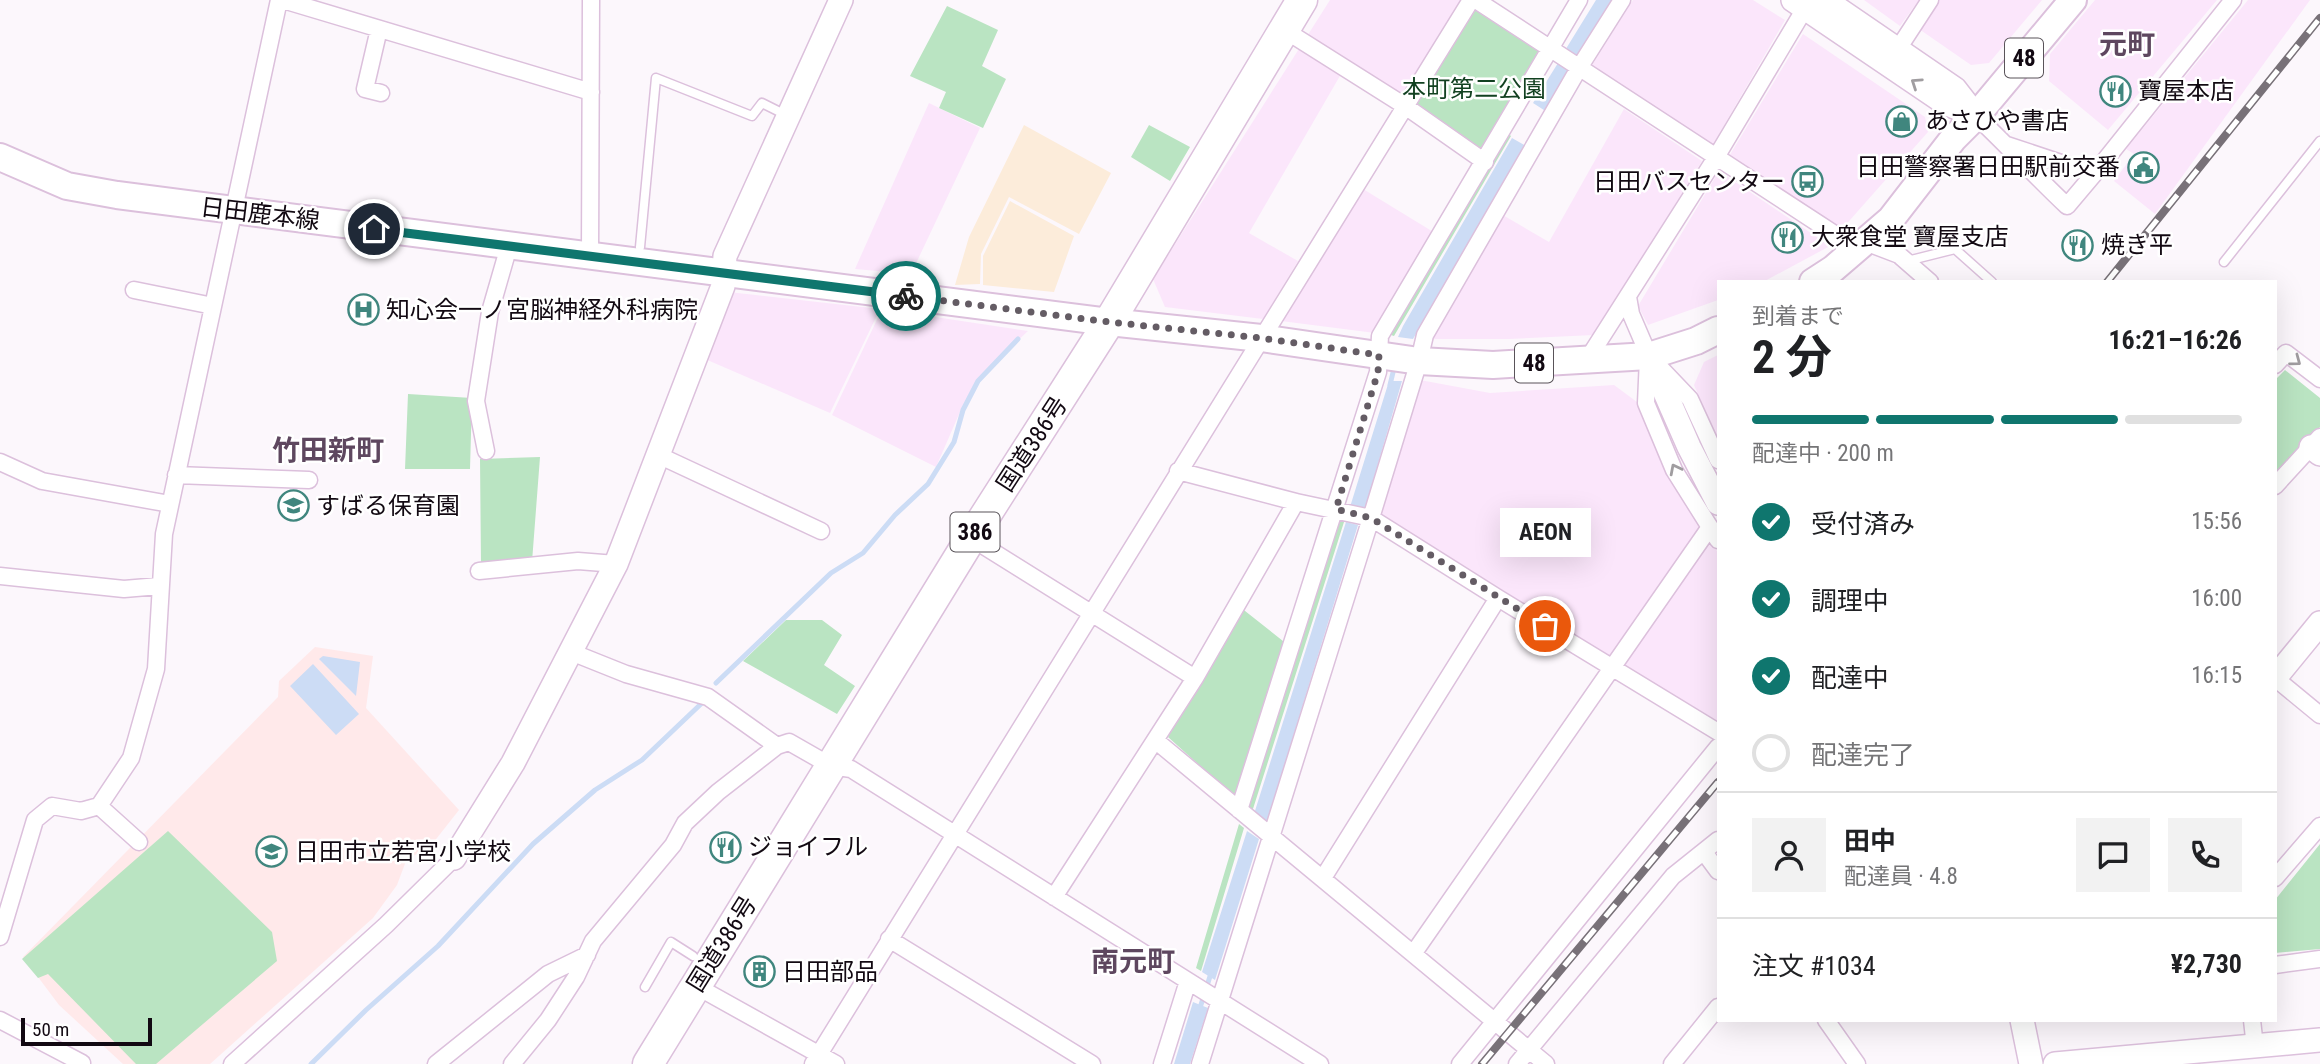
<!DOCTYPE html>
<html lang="ja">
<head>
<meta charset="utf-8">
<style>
  body { margin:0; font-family:"Roboto Condensed","Noto Sans JP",sans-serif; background:#f2f2f2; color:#202124; height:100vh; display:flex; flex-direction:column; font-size:26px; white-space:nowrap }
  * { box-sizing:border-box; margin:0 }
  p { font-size:23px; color:#757577 }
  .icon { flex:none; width:38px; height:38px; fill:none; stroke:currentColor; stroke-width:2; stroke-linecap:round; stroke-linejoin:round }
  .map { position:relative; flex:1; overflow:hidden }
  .side { position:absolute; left:1717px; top:280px; width:560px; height:742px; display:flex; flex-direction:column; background:#fff; border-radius:0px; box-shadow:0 7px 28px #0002 }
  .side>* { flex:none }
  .scale { position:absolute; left:21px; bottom:18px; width:131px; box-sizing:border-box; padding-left:7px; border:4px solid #120912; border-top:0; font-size:19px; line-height:24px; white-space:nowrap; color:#120912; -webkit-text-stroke:5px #fff; paint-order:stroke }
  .pin { position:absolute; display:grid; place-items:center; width:60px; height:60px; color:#fff; margin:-30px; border:4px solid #fff; border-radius:50%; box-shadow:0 2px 7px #0007 }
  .courier { position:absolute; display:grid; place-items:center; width:70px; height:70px; margin:-35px; border:5px solid #0f766e; border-radius:50%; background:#fff; color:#222; box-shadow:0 2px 9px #0007 }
  .bubble { position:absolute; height:49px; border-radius:0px; background:#fff; box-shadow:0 7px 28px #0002; font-size:23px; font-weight:700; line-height:49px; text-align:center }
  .overview em { font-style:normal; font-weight:700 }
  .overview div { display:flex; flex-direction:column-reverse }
  .overview { display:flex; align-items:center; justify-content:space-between; height:119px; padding:0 35px }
  h1 { font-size:46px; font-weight:700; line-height:52px }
  .bar { display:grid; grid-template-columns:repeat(4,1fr); gap:10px 7px; align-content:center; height:84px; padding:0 35px }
  .bar i { height:9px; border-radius:5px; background:#e0e0e0 }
  .bar .current { background:#0f766e }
  .bar p { grid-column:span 4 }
  .line { display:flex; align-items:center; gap:18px; padding:0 35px; border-top:2px solid #e0e0e0 }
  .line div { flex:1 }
  .round { display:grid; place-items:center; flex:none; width:74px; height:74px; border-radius:0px; background:#f2f2f2 }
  ol { padding:0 35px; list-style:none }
  li { display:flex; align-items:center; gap:21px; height:77px }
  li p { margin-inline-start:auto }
  li .icon { padding:7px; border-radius:50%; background:#0f766e; color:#fff; stroke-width:4 }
  li:last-child { color:#757577 }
  li i { width:38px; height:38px; border:4px solid #e0e0e0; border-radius:50% }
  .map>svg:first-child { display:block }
  .built { fill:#fbe6fb }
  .industrial { fill:#fcecda }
  .education { fill:#ffe9ea }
  .green { fill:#bae4c2 }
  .water { fill:#ccdcf5 }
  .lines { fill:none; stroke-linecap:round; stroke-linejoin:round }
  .stream { stroke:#ccdcf5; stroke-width:5 }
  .lane-casing { stroke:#dcc0dc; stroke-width:11 }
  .street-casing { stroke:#dcc0dc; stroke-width:19 }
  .secondary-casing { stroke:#dcc0dc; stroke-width:26 }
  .primary-casing { stroke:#dcc0dc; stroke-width:30 }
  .highway-casing { stroke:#dcc0dc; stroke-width:33 }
  .lane { stroke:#fff; stroke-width:8 }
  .street { stroke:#fff; stroke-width:16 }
  .secondary { stroke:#fff; stroke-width:23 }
  .primary { stroke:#fff; stroke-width:26 }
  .highway { stroke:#fff; stroke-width:30 }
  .rail-casing { stroke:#787178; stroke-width:8 }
  .rail { stroke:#fff; stroke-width:5; stroke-dasharray:16; stroke-linecap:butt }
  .oneway { stroke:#a09da0 }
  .done { stroke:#645c64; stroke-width:7; stroke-dasharray:0 12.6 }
  .route { stroke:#0f766e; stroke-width:9 }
  .labels { text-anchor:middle; stroke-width:5; stroke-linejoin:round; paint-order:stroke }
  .shield { fill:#fff; stroke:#595359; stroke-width:2 }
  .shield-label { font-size:23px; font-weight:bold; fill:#120912 }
  .park-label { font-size:24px; fill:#124121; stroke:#fff }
  .poi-label { font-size:24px; fill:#120912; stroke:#fff; text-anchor:start }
  .street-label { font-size:24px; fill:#120912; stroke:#fff }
  .quarter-label { font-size:28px; font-weight:bold; fill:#5e475f; stroke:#fff }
</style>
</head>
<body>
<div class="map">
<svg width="2320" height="1064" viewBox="0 0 2320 1064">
  <rect width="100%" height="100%" fill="#fcf7fc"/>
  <path class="built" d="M 1330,0 L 1461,0 L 1401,96 L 1348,62 L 1249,233 L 1298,261 L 1263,319 L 1165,307 L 1153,279 Z
    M 1633,0 L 1753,0 L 1785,20 L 1711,148 L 1591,67 Z
    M 1864,0 L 1919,0 L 1900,26 Z
    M 1938,0 L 2042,0 L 1989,63 L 1971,65 L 1919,29 Z
    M 2095,0 L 2217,0 L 2108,130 L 2049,81 L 2050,54 Z
    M 2248,0 L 2310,0 L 2155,214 L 2114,181 L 2134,154 L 2126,149 Z
    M 1803,34 L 1925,117 L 1928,132 L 1842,229 L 1728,158 Z
    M 929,103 L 980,128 L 911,274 L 855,269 Z
    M 1624,109 L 1702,161 L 1594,335 L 1509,339 L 1428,339 L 1501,214 L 1549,242 Z
    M 1719,171 L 1830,246 L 1763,282 L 1718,282 L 1718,300 L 1648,325 L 1638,306 Z
    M 1363,189 L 1435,233 L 1375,333 L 1281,321 Z
    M 729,292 L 880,309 L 830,413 L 705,359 Z
    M 882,309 L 1028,331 L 978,378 L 963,405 L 936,467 L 832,415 Z
    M 1718,355 L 1718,439 L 1694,385 L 1704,362 Z
    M 1420,380 L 1490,393 L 1614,385 L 1637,402 L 1666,465 L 1718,553 L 1718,721 L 1604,653 L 1381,514 Z"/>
  <path class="industrial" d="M 1024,125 L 1111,173 L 1079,234 L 1009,197 L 981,254 L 980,284 L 955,285 L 969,237 Z
    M 1010,201 L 1074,236 L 1054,292 L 983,285 L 983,256 Z"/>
  <path class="education" d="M 315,647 L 373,656 L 366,708 L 459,810 L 433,843 L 406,861 L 397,885 L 373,918 L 210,1064 L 123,1064 L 59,1005 L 23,957 L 278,697 L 279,681 Z"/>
  <path class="green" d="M 947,6 L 998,30 L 982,66 L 1006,79 L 983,128 L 939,108 L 946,92 L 910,76 Z
    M 1479,9 L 1540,47 L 1542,55 L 1488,147 L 1479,149 L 1417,107 L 1418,100 L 1472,13 Z
    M 1149,125 L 1190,147 L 1170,181 L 1131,157 Z
    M 1506,132 L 1511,136 L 1394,336 L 1388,334 Z
    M 2285,370 L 2320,398 L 2320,427 L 2280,473 L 2275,468 L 2275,380 Z
    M 408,394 L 472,398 L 470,469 L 405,469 Z
    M 540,457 L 532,562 L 481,564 L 480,459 Z
    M 1338,522 L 1344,522 L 1252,812 L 1247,807 Z
    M 1240,607 L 1288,645 L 1238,800 L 1168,737 Z
    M 786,620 L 822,620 L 842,635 L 824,665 L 855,686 L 837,714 L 743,661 Z
    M 1239,824 L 1244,828 L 1201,971 L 1196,968 Z
    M 168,831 L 272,932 L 277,961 L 156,1064 L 136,1064 L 48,974 L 38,978 L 22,959 Z
    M 2320,844 L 2320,949 L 2275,953 L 2275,900 Z"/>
  <path class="water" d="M 1596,0 L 1616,0 L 1579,61 L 1564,52 Z
    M 1558,63 L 1572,72 L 1547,112 L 1533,103 Z
    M 1512,138 L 1526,146 L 1413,339 L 1398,337 L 1403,326 Z
    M 1389,381 L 1402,381 L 1365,509 L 1350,507 Z
    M 1346,522 L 1358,525 L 1267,822 L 1254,814 Z
    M 323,656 L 360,662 L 356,696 L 319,659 Z
    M 313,664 L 359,714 L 336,735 L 290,686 Z
    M 1247,831 L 1259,839 L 1215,980 L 1202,972 Z
    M 1193,1002 L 1208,1008 L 1190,1064 L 1174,1064 Z"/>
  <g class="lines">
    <path class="stream" d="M 1390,385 L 1395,364
      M 716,683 L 831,573 L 863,553 L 895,515 L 928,484 L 954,442 L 963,410 L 978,381 L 1018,339
      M 1199,1011 L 1212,970
      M 311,1064 L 366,1010 L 438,946 L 533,844 L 595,790 L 642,760 L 703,702"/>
    <defs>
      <path id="lane" d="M 640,247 L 656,78 L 752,116 L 762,103 L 786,115
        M 1907,261 L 1955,249 L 1992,282
        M 2224,262 L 2320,141
        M 645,987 L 671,942 L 693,956"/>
      <path id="street" d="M 283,0 L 591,92
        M 1476,0 L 1842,239 L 1865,242 L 1899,255 L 1930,282
        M 379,29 L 365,89 L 381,93
        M 1283,29 L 1405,106 L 1485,162
        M 1898,49 L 1930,0
        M 1976,116 C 2007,145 2036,177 2067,206 L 2094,174 L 2007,145
        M 2094,174 L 2233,0
        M 590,257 L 591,0
        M 134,290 L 213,306
        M 1628,297 L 1631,314 L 1649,356 L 1690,399 L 1718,460
        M 1648,358 L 1646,403 L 1674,470 L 1718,540
        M 1587,360 L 1715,159 L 1810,0
        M 2275,365 L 2286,353 L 2320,379
        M 486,451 L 476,401 L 490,312 L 509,246
        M 658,455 L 821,531
        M 0,462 L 42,481 L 170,504
        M 1178,471 L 1296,502 L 1371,518 L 1498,598 L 1718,732
        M 176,475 L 309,480
        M 2275,486 L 2320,437
        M 971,538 L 1195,678
        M 479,571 L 578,561 L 616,564
        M 0,576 L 124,589 L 159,586
        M 2275,678 L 2320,715
        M 1155,740 L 1546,1064
        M 777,746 L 789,742 L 831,766 L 851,769 L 1320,1064
        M 99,806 L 139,842
        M 1239,810 L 1378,372 L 1380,336 L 1579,0
        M 1704,852 L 1718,871
        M 1323,878 L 1498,598
        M 2275,878 L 2320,826
        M 1054,897 L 1195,678 L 1296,502
        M 0,937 L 35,820 L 52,806 L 81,811 L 99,806 L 131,758 L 156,669 L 164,534 L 279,0
        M 889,939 L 1092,1064
        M 1413,954 L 1710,527
        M 2275,965 L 2320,959
        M 696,986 L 836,1064
        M 0,1020 L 82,1063
        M 1826,1020 L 1857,1064
        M 2252,1020 L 2255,1047
        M 232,1064 L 386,925 L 454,858
        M 436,1064 L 548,974 L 587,955
        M 512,1064 L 548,1020 L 576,977 L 593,941 L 673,845 L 685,823 L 718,792 L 777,746 L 708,697 L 626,674 L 571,652
        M 813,1064 L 1471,0
        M 1162,1064 L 1188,981
        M 1200,1064 L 1371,518 L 1419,361 L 1425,335 L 1579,68 L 1622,0
        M 1460,1064 L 1718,747
        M 1517,1064 L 1673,876 L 1718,840
        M 1672,1064 L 1718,1007"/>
      <path id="secondary" d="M 1793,0 L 1945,103 L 1976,116
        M 1825,0 L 1955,89 L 1976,116
        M 1649,356 L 1689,447 L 1718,503
        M 2311,447 L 2320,454
        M 2275,678 L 2320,623
        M 454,858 L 513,763 L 616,564 L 723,286 L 725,256 L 841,0
        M 2022,1020 L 2031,1064
        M 2055,1064 L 2320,1040"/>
      <path id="primary" d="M 0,157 L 67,186 L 117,195 L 1109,322 L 1261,338 L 1419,361 L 1493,365 L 1649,356 L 1696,341 L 1718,330
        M 1813,282 L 1833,269 L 1891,219 L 1953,139 L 1976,116 L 2073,0"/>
      <path id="highway" d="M 648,1064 L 971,538 L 1109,322 L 1302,0"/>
    </defs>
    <use href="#lane" class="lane-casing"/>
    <use href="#street" class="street-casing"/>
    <use href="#secondary" class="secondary-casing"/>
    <use href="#primary" class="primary-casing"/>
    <use href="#highway" class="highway-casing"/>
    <use href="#lane" class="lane"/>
    <use href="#street" class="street"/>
    <use href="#secondary" class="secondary"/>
    <use href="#primary" class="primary"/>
    <use href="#highway" class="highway"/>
    <defs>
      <path id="rail" d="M 2107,282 L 2320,18
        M 1482,1064 L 1718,782"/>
    </defs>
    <use href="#rail" class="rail-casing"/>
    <use href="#rail" class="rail"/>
  </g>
  <defs><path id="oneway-chevron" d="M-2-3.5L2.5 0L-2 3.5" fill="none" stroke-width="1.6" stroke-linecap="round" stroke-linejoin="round" transform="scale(1.75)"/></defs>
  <g class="oneway">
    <use href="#oneway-chevron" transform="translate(1916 83) rotate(-146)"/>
    <use href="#oneway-chevron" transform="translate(2296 361) rotate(37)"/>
    <use href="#oneway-chevron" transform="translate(1675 469) rotate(-117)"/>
  </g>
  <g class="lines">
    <path class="done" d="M 906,296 L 1109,322 L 1261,338 L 1379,355 L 1378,372 L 1336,509 L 1371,518 L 1545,626"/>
    <path class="route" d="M 374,229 L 906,296"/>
  </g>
  <defs>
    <symbol id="restaurant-ring" viewBox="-11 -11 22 22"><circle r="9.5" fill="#fff" stroke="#40867e" stroke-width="1.5"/><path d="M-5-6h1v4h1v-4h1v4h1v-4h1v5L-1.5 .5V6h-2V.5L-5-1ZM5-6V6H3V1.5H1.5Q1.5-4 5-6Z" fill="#40867e"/></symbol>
    <symbol id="shop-ring" viewBox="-11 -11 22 22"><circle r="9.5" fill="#fff" stroke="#40867e" stroke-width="1.5"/><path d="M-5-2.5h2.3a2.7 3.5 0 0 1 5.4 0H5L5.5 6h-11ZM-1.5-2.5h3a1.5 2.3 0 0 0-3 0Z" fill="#40867e"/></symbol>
    <symbol id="civic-ring" viewBox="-11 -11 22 22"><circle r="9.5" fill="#fff" stroke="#40867e" stroke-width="1.5"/><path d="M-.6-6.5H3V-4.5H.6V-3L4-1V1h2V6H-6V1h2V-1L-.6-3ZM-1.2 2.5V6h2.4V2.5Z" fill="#40867e"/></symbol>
    <symbol id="bus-ring" viewBox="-11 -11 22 22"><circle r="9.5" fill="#fff" stroke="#40867e" stroke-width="1.5"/><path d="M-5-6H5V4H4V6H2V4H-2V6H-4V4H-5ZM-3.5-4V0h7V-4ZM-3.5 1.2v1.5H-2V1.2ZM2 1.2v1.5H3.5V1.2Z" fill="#40867e"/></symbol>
    <symbol id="hospital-ring" viewBox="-11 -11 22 22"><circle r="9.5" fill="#fff" stroke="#40867e" stroke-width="1.5"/><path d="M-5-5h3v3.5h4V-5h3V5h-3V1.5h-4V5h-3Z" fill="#40867e"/></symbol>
    <symbol id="school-ring" viewBox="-11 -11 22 22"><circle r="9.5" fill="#fff" stroke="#40867e" stroke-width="1.5"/><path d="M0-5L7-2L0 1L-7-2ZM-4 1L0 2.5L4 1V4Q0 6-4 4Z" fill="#40867e"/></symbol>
    <symbol id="building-ring" viewBox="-11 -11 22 22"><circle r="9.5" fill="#fff" stroke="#40867e" stroke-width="1.5"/><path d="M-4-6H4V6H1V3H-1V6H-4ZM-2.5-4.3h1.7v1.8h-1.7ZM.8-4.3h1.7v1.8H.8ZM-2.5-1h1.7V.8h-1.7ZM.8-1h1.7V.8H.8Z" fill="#40867e"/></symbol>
  </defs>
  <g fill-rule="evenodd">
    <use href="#restaurant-ring" x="2098" y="74" width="35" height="35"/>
    <use href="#shop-ring" x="1884" y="104" width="35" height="35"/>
    <use href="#civic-ring" x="2126" y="150" width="35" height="35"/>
    <use href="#bus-ring" x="1790" y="164" width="35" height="35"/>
    <use href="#restaurant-ring" x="1770" y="220" width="35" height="35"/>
    <use href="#restaurant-ring" x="2060" y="228" width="35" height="35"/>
    <use href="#hospital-ring" x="346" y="292" width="35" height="35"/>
    <use href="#school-ring" x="276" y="488" width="35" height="35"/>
    <use href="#restaurant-ring" x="708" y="830" width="35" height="35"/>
    <use href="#school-ring" x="254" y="834" width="35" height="35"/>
    <use href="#building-ring" x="742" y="954" width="35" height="35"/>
  </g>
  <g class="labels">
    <g class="shield">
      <rect x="2005" y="38.5" width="38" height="39" rx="5"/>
      <rect x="1515" y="343.5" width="38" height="39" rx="5"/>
      <rect x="950.5" y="512.5" width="49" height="39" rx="5"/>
    </g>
    <g class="shield-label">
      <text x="2024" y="66">48</text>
      <text x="1534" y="371">48</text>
      <text x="975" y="540">386</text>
    </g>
    <g class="park-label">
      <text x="1474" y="97">本町第二公園</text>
    </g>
    <g class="poi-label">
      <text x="2138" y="99">寶屋本店</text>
      <text x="1925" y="129">あさひや書店</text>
      <text x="2120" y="175" text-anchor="end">日田警察署日田駅前交番</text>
      <text x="1785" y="190" text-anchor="end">日田バスセンター</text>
      <text x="1811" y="245">大衆食堂 寶屋支店</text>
      <text x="2101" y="253">焼き平</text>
      <text x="386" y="318">知心会一ノ宮脳神経外科病院</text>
      <text x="316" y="514">すばる保育園</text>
      <text x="748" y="855">ジョイフル</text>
      <text x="295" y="860">日田市立若宮小学校</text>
      <text x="782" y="980">日田部品</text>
    </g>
    <g class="street-label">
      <text transform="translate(260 214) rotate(7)" y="8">日田鹿本線</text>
      <text transform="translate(1032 444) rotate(-57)" y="8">国道386号</text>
      <text transform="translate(722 944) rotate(-58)" y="8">国道386号</text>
    </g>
    <g class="quarter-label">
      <text x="2127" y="54">元町</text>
      <text x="328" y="460">竹田新町</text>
      <text x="1133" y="971">南元町</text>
    </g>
  </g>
</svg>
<div class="scale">50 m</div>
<div class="pin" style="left:1545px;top:626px;background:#ea580c"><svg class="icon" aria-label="bag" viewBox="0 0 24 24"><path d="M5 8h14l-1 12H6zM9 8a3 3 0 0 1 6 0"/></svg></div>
<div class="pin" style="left:374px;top:229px;background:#1f2937"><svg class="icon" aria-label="home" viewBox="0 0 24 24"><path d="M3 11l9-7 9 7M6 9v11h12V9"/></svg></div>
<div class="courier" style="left:906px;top:296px"><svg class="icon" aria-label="bike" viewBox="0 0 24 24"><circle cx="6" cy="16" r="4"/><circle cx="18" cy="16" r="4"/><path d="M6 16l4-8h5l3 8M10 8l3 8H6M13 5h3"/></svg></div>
<div class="bubble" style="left:1500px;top:508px;width:91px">AEON</div>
<section class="side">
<div class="overview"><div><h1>2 分</h1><p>到着まで</p></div><em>16:21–16:26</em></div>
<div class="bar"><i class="current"></i><i class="current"></i><i class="current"></i><i></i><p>配達中 · 200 m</p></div>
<ol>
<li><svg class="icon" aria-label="check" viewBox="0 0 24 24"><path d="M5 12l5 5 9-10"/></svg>受付済み<p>15:56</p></li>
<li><svg class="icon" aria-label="check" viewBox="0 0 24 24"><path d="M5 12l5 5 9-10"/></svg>調理中<p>16:00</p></li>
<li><svg class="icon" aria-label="check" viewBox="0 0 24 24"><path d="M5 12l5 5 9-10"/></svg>配達中<p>16:15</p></li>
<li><i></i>配達完了</li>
</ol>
<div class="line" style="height:126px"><a class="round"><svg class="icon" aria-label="person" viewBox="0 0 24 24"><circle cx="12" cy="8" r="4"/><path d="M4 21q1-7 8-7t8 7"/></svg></a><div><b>田中</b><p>配達員 · 4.8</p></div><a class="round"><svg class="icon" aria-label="chat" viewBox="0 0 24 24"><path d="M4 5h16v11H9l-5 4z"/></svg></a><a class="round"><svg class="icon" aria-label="phone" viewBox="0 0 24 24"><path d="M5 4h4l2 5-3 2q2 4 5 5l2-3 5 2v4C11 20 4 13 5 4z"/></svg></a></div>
<div class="line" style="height:91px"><div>注文 #1034</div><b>¥2,730</b></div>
</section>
</div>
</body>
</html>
